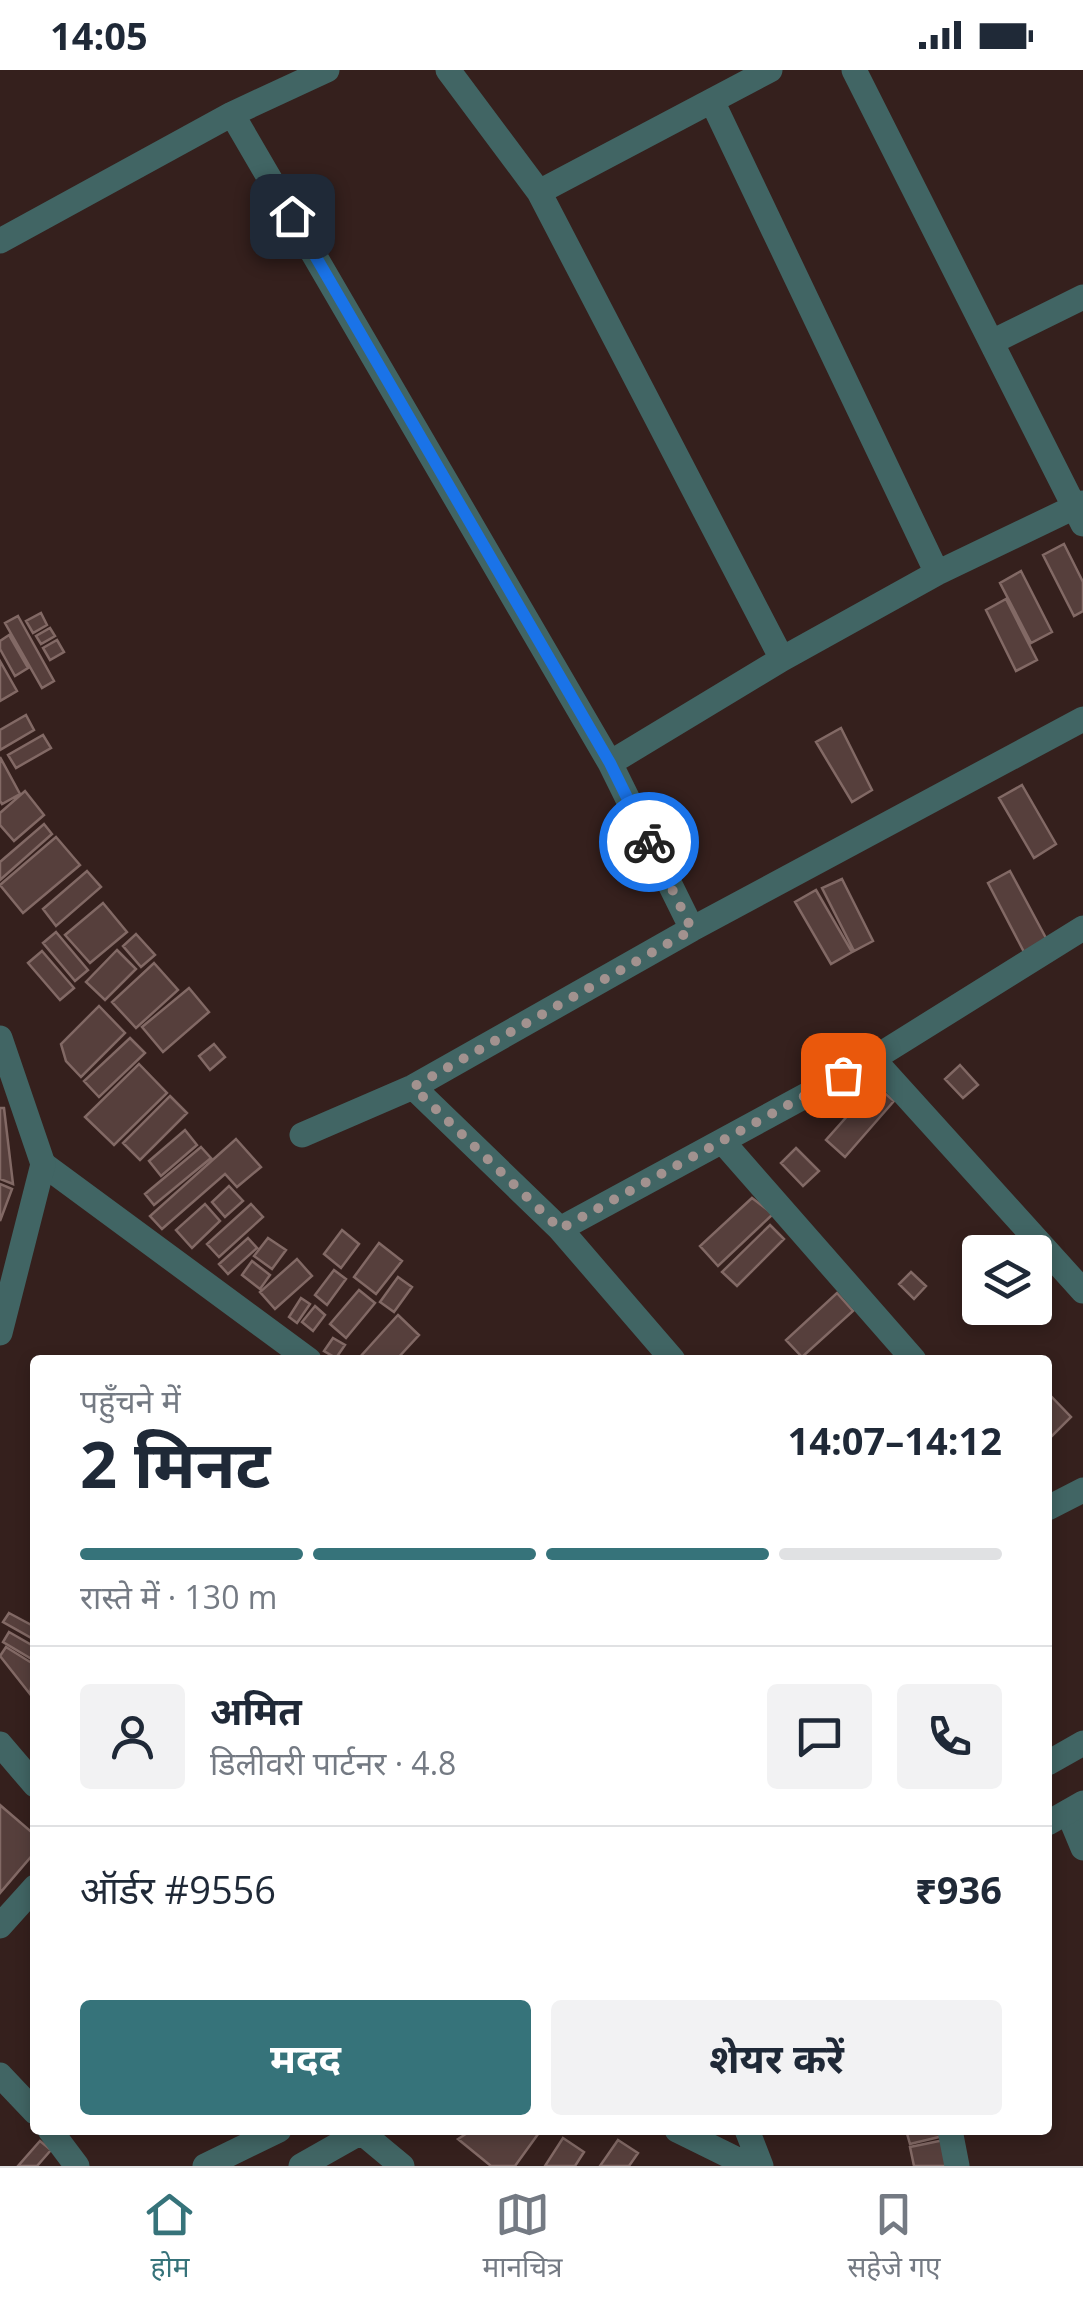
<!DOCTYPE html>
<html lang="hi">
<head>
<meta charset="utf-8">
<style>
  body { margin:0; font-family:"Open Sans","Noto Sans Devanagari",sans-serif; background:#f2f2f3; color:#1f2937; height:100vh; display:flex; flex-direction:column; font-size:38px; white-space:nowrap }
  * { box-sizing:border-box; margin:0 }
  p { font-size:32px; color:#747a83 }
  .icon { flex:none; width:55px; height:55px; fill:none; stroke:currentColor; stroke-width:2; stroke-linecap:round; stroke-linejoin:round }
  .map { position:relative; flex:1; overflow:hidden }
  .panel { position:absolute; left:30px; top:1285px; width:1022px; height:780px; display:flex; flex-direction:column; background:#fff; border-radius:10px; box-shadow:0 5px 15px #0003 }
  .panel>* { flex:none }
  .fabs { position:absolute; left:962px; top:1165px; display:grid; gap:20px }
  .fabs a { display:grid; place-items:center; width:90px; height:90px; border-radius:10px; background:#fff; box-shadow:0 5px 15px #0003; font-size:50px }
  .pin { position:absolute; display:grid; place-items:center; width:85px; height:85px; color:#fff; margin:-42px; border-radius:20px; box-shadow:0 5px 15px #0006 }
  .courier { position:absolute; display:grid; place-items:center; width:100px; height:100px; margin:-50px; border:8px solid #1a73e8; border-radius:50%; background:#fff; color:#222; box-shadow:0 2px 12px #0007 }
  .summary em { font-style:normal; font-weight:700 }
  .summary div { display:flex; flex-direction:column-reverse }
  .summary { display:flex; align-items:center; justify-content:space-between; height:170px; padding:0 50px }
  h1 { font-size:65px; font-weight:700; line-height:75px }
  .bar { display:grid; grid-template-columns:repeat(4,1fr); gap:15px 10px; align-content:center; height:120px; padding:0 50px }
  .bar i { height:12px; border-radius:8px; background:#e0e1e3 }
  .bar .selected { background:#36737a }
  .bar p { grid-column:span 4 }
  .line { display:flex; align-items:center; gap:25px; padding:0 50px; border-top:2px solid #e0e1e3 }
  .line div { flex:1 }
  .round { display:grid; place-items:center; flex:none; width:105px; height:105px; border-radius:10px; background:#f2f2f3 }
  .button { display:flex; gap:20px; margin-top:auto; padding:20px 50px }
  .button a { flex:1; height:115px; border-radius:10px; background:#36737a; color:#fff; font-size:40px; font-weight:700; line-height:115px; text-align:center }
  .button a+a { background:#f2f2f3; color:#1f2937 }
  .status { display:flex; justify-content:space-between; align-items:center; height:70px; padding:0 50px; background:#fff; direction:ltr }
  .status svg { height:28px; fill:currentColor }
  .dock { display:flex; justify-content:space-around; align-items:center; height:140px; border-top:2px solid #e0e1e3; background:#fff; font-size:28px; color:#747a83 }
  .dock a { display:grid; justify-items:center; gap:5px }
  .dock .selected { color:#36737a }
  .map>svg:first-child { display:block }
  .building { fill:#563f3c; stroke:#826965; stroke-width:2.5 }
  .lines { fill:none; stroke-linecap:round; stroke-linejoin:round }
  .minor { stroke:#416564; stroke-width:25 }
  .tertiary { stroke:#416564; stroke-width:25 }
  .done { stroke:#a2928f; stroke-width:10; stroke-dasharray:0 18 }
  .route { stroke:#1a73e8; stroke-width:12 }
</style>
</head>
<body>
<div class="status"><b>14:05</b><svg viewBox="0 0 49 12"><path d="M0 12V9h3v3zM5 12V6h3v6zM10 12V3h3v9zM15 12V0h3v12zM26 1h20v11H26zM47 4h2v5h-2z"/></svg></div>
<div class="map">
<svg width="1083" height="2096" viewBox="0 0 1083 2096">
  <rect width="100%" height="100%" fill="#35201d"/>
  <path class="building" d="M 1064,474 L 1083,512 L 1083,541 L 1074,546 L 1043,485 Z
    M 1021,501 L 1052,562 L 1031,573 L 1000,513 Z
    M 1006,529 L 1037,590 L 1016,601 L 986,540 Z
    M 41,543 L 47,555 L 33,563 L 26,551 Z
    M 18,546 L 54,611 L 42,618 L 5,553 Z
    M 50,558 L 55,566 L 41,574 L 36,566 Z
    M 9,565 L 28,598 L 15,606 L 0,579 L 0,571 Z
    M 57,570 L 64,582 L 50,590 L 43,578 Z
    M 0,591 L 17,621 L 0,631 Z
    M 26,645 L 34,660 L 0,680 L 0,660 Z
    M 841,658 L 872,720 L 852,732 L 816,672 Z
    M 43,665 L 51,678 L 16,698 L 8,685 Z
    M 0,687 L 20,724 L 2,734 L 0,731 Z
    M 1022,715 L 1056,774 L 1034,788 L 999,728 Z
    M 25,721 L 44,745 L 14,771 L 0,755 L 0,743 Z
    M 44,754 L 52,764 L 0,810 L 0,792 Z
    M 56,767 L 80,795 L 23,843 L 0,815 Z
    M 87,801 L 101,817 L 56,856 L 43,839 Z
    M 1010,801 L 1047,870 L 1024,882 L 988,813 Z
    M 842,809 L 873,871 L 854,881 L 822,818 Z
    M 816,820 L 852,882 L 831,894 L 795,832 Z
    M 103,833 L 127,862 L 90,893 L 65,865 Z
    M 56,862 L 88,900 L 75,911 L 43,873 Z
    M 136,864 L 155,885 L 141,897 L 123,876 Z
    M 117,880 L 136,899 L 105,930 L 86,912 Z
    M 42,881 L 74,918 L 60,930 L 28,893 Z
    M 154,893 L 178,920 L 136,958 L 112,932 Z
    M 189,918 L 209,942 L 163,982 L 142,957 Z
    M 99,936 L 125,963 L 81,1007 L 66,991 L 61,974 Z
    M 130,968 L 145,983 L 99,1027 L 84,1011 Z
    M 214,974 L 225,987 L 210,1000 L 199,986 Z
    M 139,994 L 167,1023 L 114,1075 L 85,1047 Z
    M 960,995 L 978,1015 L 963,1028 L 945,1009 Z
    M 875,1015 L 894,1031 L 845,1087 L 826,1070 Z
    M 170,1026 L 187,1043 L 140,1090 L 123,1073 Z
    M 0,1038 L 4,1038 L 13,1114 L 0,1109 Z
    M 185,1060 L 197,1075 L 161,1106 L 149,1091 Z
    M 236,1069 L 261,1097 L 237,1117 L 225,1104 L 162,1159 L 150,1146 Z
    M 201,1077 L 211,1088 L 154,1135 L 145,1124 Z
    M 796,1078 L 819,1101 L 803,1116 L 781,1093 Z
    M 0,1114 L 12,1119 L 0,1151 Z
    M 229,1116 L 243,1131 L 225,1147 L 212,1132 Z
    M 752,1128 L 773,1144 L 718,1196 L 700,1176 Z
    M 205,1134 L 220,1151 L 192,1178 L 176,1160 Z
    M 251,1134 L 263,1147 L 219,1187 L 207,1174 Z
    M 770,1155 L 784,1169 L 737,1216 L 722,1202 Z
    M 342,1160 L 359,1174 L 341,1198 L 324,1184 Z
    M 248,1168 L 257,1178 L 228,1204 L 219,1194 Z
    M 268,1168 L 286,1180 L 272,1199 L 254,1186 Z
    M 379,1173 L 402,1191 L 376,1224 L 354,1207 Z
    M 297,1189 L 312,1206 L 275,1239 L 260,1222 Z
    M 252,1191 L 270,1205 L 260,1219 L 242,1205 Z
    M 334,1200 L 346,1209 L 327,1235 L 315,1225 Z
    M 911,1202 L 926,1216 L 914,1229 L 899,1214 Z
    M 398,1207 L 412,1217 L 394,1242 L 380,1232 Z
    M 359,1220 L 375,1233 L 346,1268 L 330,1254 Z
    M 837,1223 L 853,1241 L 802,1287 L 786,1270 Z
    M 301,1228 L 310,1234 L 297,1253 L 289,1247 Z
    M 315,1236 L 325,1245 L 313,1261 L 302,1252 Z
    M 398,1245 L 419,1265 L 396,1290 L 363,1290 L 360,1287 Z
    M 333,1268 L 345,1275 L 336,1288 L 324,1281 Z
    M 1048,1323 L 1071,1347 L 1049,1369 L 1048,1367 Z
    M 9,1543 L 35,1557 L 35,1570 L 3,1552 Z
    M 9,1562 L 35,1577 L 35,1591 L 3,1572 Z
    M 6,1577 L 35,1595 L 30,1624 L 0,1586 Z
    M 0,1735 L 35,1765 L 35,1782 L 0,1823 Z
    M 472,2060 L 541,2060 L 515,2096 L 491,2096 L 458,2069 Z
    M 906,2060 L 941,2060 L 943,2066 L 910,2074 Z
    M 563,2068 L 584,2082 L 575,2096 L 545,2096 Z
    M 618,2070 L 638,2083 L 629,2096 L 600,2096 Z
    M 944,2070 L 949,2096 L 914,2096 L 910,2077 Z
    M 40,2071 L 51,2080 L 37,2096 L 18,2096 Z"/>
  <g class="lines">
    <path class="minor" d="M 448,0 L 539,122 L 782,589
      M 854,0 L 1083,454
      M 712,31 L 937,503
      M 232,44 L 610,693 L 692,859
      M 539,122 L 770,0
      M 0,171 L 232,44 L 327,0
      M 994,271 L 1083,227
      M 610,693 L 782,589 L 937,503 L 1083,433
      M 873,989 L 1083,1221
      M 413,1017 L 560,1159 L 673,1290
      M 302,1065 L 413,1017 L 692,859 L 1083,649
      M 722,1071 L 914,1290
      M 43,1094 L 309,1290
      M 560,1159 L 873,989 L 1083,858
      M 1048,1438 L 1083,1420
      M 1068,1742 L 1083,1778
      M 0,1856 L 35,1817
      M 0,2005 L 35,2042
      M 50,2060 L 77,2096
      M 677,2060 L 750,2096
      M 747,2060 L 761,2096
      M 950,2060 L 957,2096
      M 205,2096 L 279,2060
      M 301,2096 L 361,2062 L 402,2096"/>
    <path class="tertiary" d="M 0,968 L 43,1094 L 0,1263
      M 0,1674 L 35,1715
      M 1048,1693 L 1083,1673
      M 1048,1753 L 1083,1733
      M 359,2060 L 366,2060"/>
  </g>
  <g class="lines">
    <path class="done" d="M 649,772 L 692,860 L 413,1017 L 560,1159 L 843,1005"/>
    <path class="route" d="M 292,146 L 610,693 L 649,772"/>
  </g>
</svg>
<div class="fabs">
<a><svg class="icon" aria-label="layers" viewBox="0 0 24 24"><path d="M12 4l9 5-9 5-9-5zM3 14l9 5 9-5"/></svg></a>
</div>
<div class="pin" style="left:843px;top:1005px;background:#ea580c"><svg class="icon" aria-label="bag" viewBox="0 0 24 24"><path d="M5 8h14l-1 12H6zM9 8a3 3 0 0 1 6 0"/></svg></div>
<div class="pin" style="left:292px;top:146px;background:#1f2937"><svg class="icon" aria-label="home" viewBox="0 0 24 24"><path d="M3 11l9-7 9 7M6 9v11h12V9"/></svg></div>
<div class="courier" style="left:649px;top:772px"><svg class="icon" aria-label="bike" viewBox="0 0 24 24"><circle cx="6" cy="16" r="4"/><circle cx="18" cy="16" r="4"/><path d="M6 16l4-8h5l3 8M10 8l3 8H6M13 5h3"/></svg></div>
<section class="panel">
<div class="summary"><div><h1>2 मिनट</h1><p>पहुँचने में</p></div><em>14:07–14:12</em></div>
<div class="bar"><i class="selected"></i><i class="selected"></i><i class="selected"></i><i></i><p>रास्ते में · 130 m</p></div>
<div class="line" style="height:180px"><a class="round"><svg class="icon" aria-label="person" viewBox="0 0 24 24"><circle cx="12" cy="8" r="4"/><path d="M4 21q1-7 8-7t8 7"/></svg></a><div><b>अमित</b><p>डिलीवरी पार्टनर · 4.8</p></div><a class="round"><svg class="icon" aria-label="chat" viewBox="0 0 24 24"><path d="M4 5h16v11H9l-5 4z"/></svg></a><a class="round"><svg class="icon" aria-label="phone" viewBox="0 0 24 24"><path d="M5 4h4l2 5-3 2q2 4 5 5l2-3 5 2v4C11 20 4 13 5 4z"/></svg></a></div>
<div class="line" style="height:130px"><div>ऑर्डर #9556</div><b>₹936</b></div>
<div class="button"><a>मदद</a><a>शेयर करें</a></div>
</section>
</div>
<nav class="dock">
<a class="selected"><svg class="icon" aria-label="home" viewBox="0 0 24 24"><path d="M3 11l9-7 9 7M6 9v11h12V9"/></svg>होम</a>
<a><svg class="icon" aria-label="map" viewBox="0 0 24 24"><path d="M3 6l6-2 6 2 6-2v14l-6 2-6-2-6 2zM9 4v14M15 6v14"/></svg>मानचित्र</a>
<a><svg class="icon" aria-label="saved" viewBox="0 0 24 24"><path d="M7 4h10v16l-5-4-5 4z"/></svg>सहेजे गए</a>
</nav>
</body>
</html>
